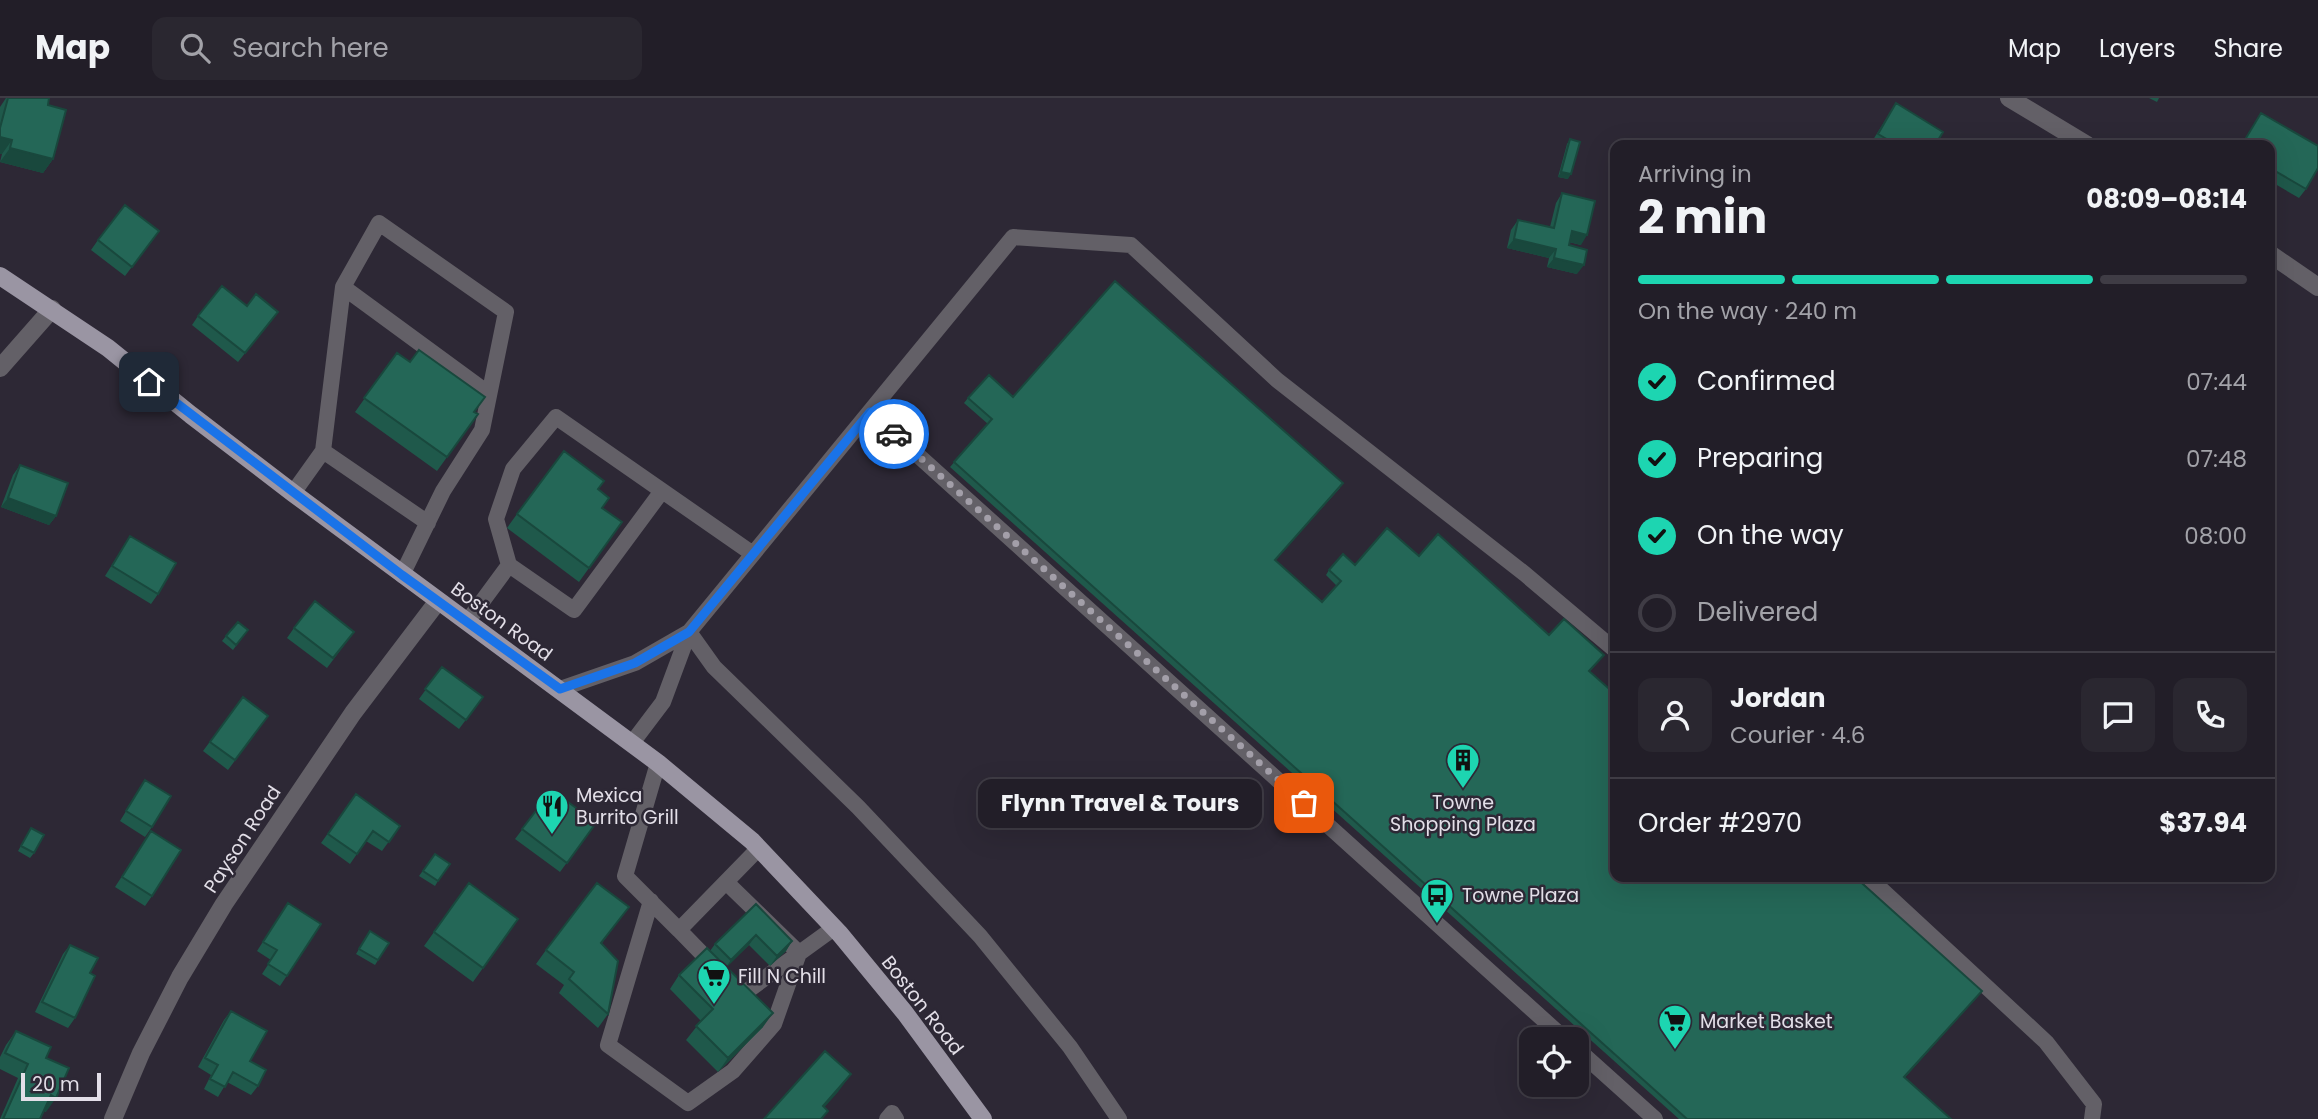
<!DOCTYPE html>
<html lang="en">
<head>
<meta charset="utf-8">
<style>
  body { margin:0; font-family:Poppins,sans-serif; background:#2a2730; color:#f1f3f6; height:100vh; display:flex; flex-direction:column; font-size:26px; white-space:nowrap }
  * { box-sizing:border-box; margin:0 }
  p { font-size:23px; color:#a2a2a8 }
  .icon { flex:none; width:38px; height:38px; fill:none; stroke:currentColor; stroke-width:2; stroke-linecap:round; stroke-linejoin:round }
  .map { position:relative; flex:1; overflow:hidden }
  .details { position:absolute; left:1610px; top:42px; width:665px; height:742px; display:flex; flex-direction:column; background:#221e28; border-radius:14px; box-shadow:0 7px 28px #0002,0 0 0 2px #3f3c45 }
  .details>* { flex:none }
  .tools { position:absolute; left:1519px; top:929px; display:grid; gap:14px }
  .tools a { display:grid; place-items:center; width:70px; height:70px; border-radius:14px; background:#221e28; box-shadow:0 7px 28px #0002,0 0 0 2px #3f3c45; font-size:35px }
  .scale { position:absolute; left:21px; bottom:18px; width:80px; box-sizing:border-box; padding-left:7px; border:4px solid #e3dfe8; border-top:0; font-size:19px; line-height:24px; white-space:nowrap; color:#e3dfe8; -webkit-text-stroke:5px #2d2835; paint-order:stroke }
  .pin { position:absolute; display:grid; place-items:center; width:60px; height:60px; color:#fff; margin:-30px; border-radius:14px; box-shadow:0 4px 10px #0006 }
  .courier { position:absolute; display:grid; place-items:center; width:70px; height:70px; margin:-35px; border:5px solid #1a73e8; border-radius:50%; background:#fff; color:#222; box-shadow:0 2px 9px #0007 }
  .bubble { position:absolute; height:49px; border-radius:14px; background:#221e28; box-shadow:0 7px 28px #0002,0 0 0 2px #3f3c45; font-size:23px; font-weight:700; line-height:49px; text-align:center }
  .head em { font-style:normal; font-weight:700 }
  .head div { display:flex; flex-direction:column-reverse }
  .head { display:flex; align-items:center; justify-content:space-between; height:119px; padding:0 28px }
  h1 { font-size:46px; font-weight:700; line-height:52px }
  .bar { display:grid; grid-template-columns:repeat(4,1fr); gap:10px 7px; align-content:center; height:84px; padding:0 28px }
  .bar i { height:9px; border-radius:5px; background:#3f3c45 }
  .bar .current { background:#1dd5b1 }
  .bar p { grid-column:span 4 }
  .line { display:flex; align-items:center; gap:18px; padding:0 28px; border-top:2px solid #3f3c45 }
  .line div { flex:1 }
  .round { display:grid; place-items:center; flex:none; width:74px; height:74px; border-radius:14px; background:#2a2730 }
  ol { padding:0 28px; list-style:none }
  li { display:flex; align-items:center; gap:21px; height:77px }
  li p { margin-inline-start:auto }
  li .icon { padding:7px; border-radius:50%; background:#1dd5b1; color:#111; stroke-width:4 }
  li:last-child { color:#a2a2a8 }
  li i { width:38px; height:38px; border:4px solid #3f3c45; border-radius:50% }
  header { display:flex; align-items:center; gap:42px; box-sizing:border-box; height:98px; padding:0 35px; background:#221e28; border-bottom:2px solid #3f3c45 }
  header strong { font-size:33px }
  nav { display:flex; gap:38px; margin-inline-start:auto; font-size:24px }
  .search { width:490px; height:63px; background:#2a2730; display:flex; align-items:center; gap:18px; box-sizing:border-box; padding:0 24px; border-radius:14px; color:#a2a2a8; font-size:26px }
  .map>svg:first-child { display:block }
  .lines { fill:none; stroke-linecap:round; stroke-linejoin:round }
  .service { stroke:#636067; stroke-width:16 }
  .minor { stroke:#636067; stroke-width:18 }
  .primary { stroke:#9a95a3; stroke-width:18 }
  .wall { fill:#1f594b }
  .shaded-wall { fill:#19483d }
  .building { fill:#246757; stroke:#19483d; stroke-width:2 }
  .done { stroke:#a39fa9; stroke-width:7; stroke-dasharray:0 12.6 }
  .route { stroke:#1a73e8; stroke-width:9 }
  .labels { text-anchor:middle; stroke-width:5; stroke-linejoin:round; paint-order:stroke }
  .street-label { font-size:19px; fill:#e3dfe8; stroke:#2d2835 }
  .poi-label { font-size:19px; fill:#e3dfe8; stroke:#2d2835; text-anchor:start }
</style>
</head>
<body>
<header>
<strong>Map</strong>
<div class="search"><svg class="icon" aria-label="search" viewBox="0 0 24 24"><circle cx="10" cy="10" r="6"/><path d="M15 15l6 6"/></svg>Search here</div>
<nav><a>Map</a><a>Layers</a><a>Share</a></nav>
</header>
<div class="map">
<svg width="2318" height="1021" viewBox="0 0 2318 1021">
  <rect width="100%" height="100%" fill="#2d2835"/>
  <g class="lines">
    <path class="service" d="M 343,189 L 489,296
      M 870,314 L 1566,942
      M 323,353 L 428,425
      M 662,393 L 574,512 L 509,467 L 496,421 L 513,371 L 556,319 L 753,456
      M 293,395 L 323,353 L 343,189 L 379,125 L 506,214 L 482,332 L 443,393 L 402,477
      M 467,524 L 509,467
      M 689,534 L 714,569 L 858,709 L 980,838 L 1070,949 L 1119,1021
      M 560,591 L 635,565 L 689,534
      M 632,645 L 663,604 L 689,534 L 1013,139 L 1131,147 L 1277,282 L 1525,476 L 1615,552
      M 658,665 L 625,778 L 679,832
      M 1868,779 L 2046,944 L 2094,1006 L 2092,1021
      M 651,803 L 608,947 L 688,1005 L 733,973 L 774,926 L 799,855 L 726,784
      M 715,869 L 679,832 L 759,750
      M 734,887 L 743,896 L 834,830
      M 1577,951 L 1655,1021
      M 887,1021 L 892,1015 L 896,1021"/>
    <path class="minor" d="M 2009,0 L 2087,47
      M 2270,156 L 2318,189
      M 0,270 L 52,211
      M 113,1021 L 141,955 L 180,879 L 224,806 L 353,615 L 438,503"/>
    <path class="primary" d="M 0,178 L 108,250 L 191,317 L 293,395 L 658,665 L 752,743 L 840,836 L 905,915 L 983,1021"/>
  </g>
  <path class="wall" d="M 6,0 L 48,7 L 53,61 L 43,75 L 0,64 L 2,56 L 0,56 L 0,9 Z
    M 2149,0 L 2159,0 L 2157,4 Z
    M 1896,5 L 1935,47 L 1875,47 L 1871,45 Z
    M 2261,15 L 2306,91 L 2299,100 L 2270,83 L 2270,47 L 2241,47 Z
    M 1570,41 L 1568,81 L 1558,79 L 1567,46 Z
    M 1562,95 L 1581,147 L 1569,144 L 1569,147 L 1577,176 L 1547,169 L 1549,160 L 1507,150 L 1511,132 L 1518,122 L 1550,129 L 1556,105 Z
    M 159,133 L 125,178 L 91,152 L 98,142 Z
    M 278,214 L 238,264 L 192,227 L 198,218 Z
    M 397,255 L 478,316 L 437,373 L 355,314 Z
    M 1013,299 L 1340,390 L 1275,462 L 1322,504 L 1337,488 L 1326,477 L 1329,472 L 1355,467 L 1419,458 L 1549,537 L 1600,562 L 1590,573 L 1615,779 L 1982,893 L 1905,979 L 1951,1021 L 1679,1021 L 950,369 L 988,326 L 964,305 L 968,300 Z
    M 20,367 L 56,418 L 49,427 L 1,409 L 13,377 Z
    M 598,391 L 602,410 L 622,424 L 579,484 L 507,430 L 517,416 Z
    M 130,438 L 158,496 L 151,506 L 105,478 Z
    M 294,530 L 354,534 L 327,570 L 287,540 Z
    M 248,532 L 233,552 L 222,543 L 226,538 Z
    M 442,569 L 483,599 L 459,631 L 419,601 Z
    M 243,599 L 268,618 L 228,672 L 203,653 Z
    M 145,682 L 152,729 L 145,739 L 120,723 Z
    M 552,692 L 596,725 L 560,774 L 515,741 Z
    M 356,696 L 400,728 L 382,753 L 366,743 L 350,766 L 321,745 Z
    M 31,730 L 34,755 L 30,760 L 18,753 Z
    M 151,733 L 152,798 L 145,808 L 115,789 Z
    M 435,756 L 438,783 L 435,788 L 419,778 Z
    M 469,785 L 518,821 L 473,884 L 424,848 Z
    M 756,806 L 792,843 L 786,853 L 770,868 L 749,847 L 726,869 L 763,929 L 718,974 L 686,942 L 701,923 L 670,891 L 679,877 L 710,853 L 715,846 Z
    M 629,809 L 602,845 L 608,916 L 598,930 L 559,895 L 564,887 L 536,866 L 546,852 Z
    M 282,814 L 321,826 L 280,888 L 262,876 L 271,862 L 257,853 Z
    M 370,833 L 389,845 L 375,867 L 356,856 Z
    M 70,847 L 90,875 L 75,920 L 68,930 L 35,914 L 63,856 Z
    M 231,913 L 258,988 L 251,997 L 227,984 L 218,999 L 204,991 L 211,977 L 198,969 L 224,922 Z
    M 16,933 L 46,960 L 46,1014 L 44,1013 L 40,1021 L 0,1021 L 18,980 L 0,971 L 0,959 L 6,947 Z"/>
  <path class="shaded-wall" d="M 0,39 L 12,42 L 2,56 L 0,56 Z
    M 10,50 L 53,61 L 43,75 L 0,64 Z
    M 1561,74 L 1571,76 L 1568,81 L 1558,79 Z
    M 1572,133 L 1587,137 L 1581,147 L 1565,143 Z
    M 1514,141 L 1556,151 L 1549,160 L 1507,150 Z
    M 1554,160 L 1584,167 L 1577,176 L 1547,169 Z
    M 8,400 L 56,418 L 49,427 L 1,409 Z
    M 756,837 L 749,847 L 724,872 L 731,862 Z
    M 792,843 L 786,853 L 770,868 L 777,858 Z
    M 1982,893 L 1978,898 L 1901,984 L 1904,979 Z
    M 773,915 L 763,929 L 718,974 L 728,960 Z
    M 851,976 L 838,994 L 814,1021 L 823,1008 Z
    M 51,997 L 56,1000 L 46,1014 L 41,1011 Z"/>
  <path class="building" d="M 8,0 L 49,0 L 48,7 L 66,12 L 53,61 L 10,50 L 12,42 L 0,39 L 0,30 Z
    M 1896,5 L 1943,34 L 1935,47 L 1897,47 L 1878,36 Z
    M 2261,15 L 2318,48 L 2318,70 L 2306,91 L 2270,70 L 2270,47 L 2247,47 L 2243,45 Z
    M 1570,41 L 1580,44 L 1571,76 L 1561,74 Z
    M 1562,95 L 1595,103 L 1587,137 L 1572,133 L 1569,147 L 1587,152 L 1584,167 L 1554,160 L 1556,151 L 1514,141 L 1518,122 L 1554,130 Z
    M 125,107 L 159,133 L 132,169 L 98,142 Z
    M 1115,183 L 1343,385 L 1275,462 L 1322,504 L 1341,483 L 1329,472 L 1343,456 L 1355,467 L 1387,430 L 1419,458 L 1438,436 L 1549,537 L 1564,521 L 1604,557 L 1589,573 L 1615,596 L 1615,779 L 1855,779 L 1982,893 L 1904,979 L 1951,1021 L 1687,1021 L 954,364 L 992,321 L 968,300 L 989,277 L 1013,299 Z
    M 222,188 L 247,208 L 256,196 L 278,214 L 245,255 L 198,218 Z
    M 419,252 L 485,299 L 474,314 L 478,316 L 447,359 L 364,300 L 397,255 L 410,264 Z
    M 564,353 L 604,383 L 598,391 L 609,400 L 602,410 L 622,424 L 589,470 L 517,416 Z
    M 20,367 L 68,385 L 56,418 L 8,400 Z
    M 130,438 L 176,465 L 158,496 L 112,468 Z
    M 315,503 L 354,534 L 333,560 L 294,530 Z
    M 238,524 L 248,532 L 236,547 L 226,538 Z
    M 442,569 L 483,599 L 466,622 L 425,591 Z
    M 243,599 L 268,618 L 235,662 L 210,644 Z
    M 145,682 L 171,698 L 152,729 L 126,713 Z
    M 552,692 L 596,725 L 567,765 L 522,731 Z
    M 356,696 L 400,728 L 389,744 L 373,733 L 357,756 L 328,736 Z
    M 31,730 L 44,737 L 34,755 L 21,748 Z
    M 151,733 L 181,752 L 152,798 L 122,779 Z
    M 435,756 L 450,766 L 438,783 L 423,773 Z
    M 469,785 L 518,821 L 483,870 L 434,834 Z
    M 597,785 L 629,809 L 601,845 L 618,863 L 608,916 L 569,881 L 574,874 L 546,852 Z
    M 288,805 L 321,826 L 287,878 L 268,866 L 277,852 L 263,844 Z
    M 756,806 L 792,843 L 777,858 L 756,837 L 731,862 L 715,846 Z
    M 370,833 L 389,845 L 378,862 L 359,851 Z
    M 70,847 L 98,860 L 90,875 L 95,878 L 75,920 L 42,904 Z
    M 707,850 L 773,915 L 728,960 L 696,928 L 713,911 L 679,877 Z
    M 231,913 L 267,933 L 250,963 L 266,972 L 258,988 L 233,974 L 225,989 L 210,981 L 218,967 L 205,960 Z
    M 16,933 L 51,949 L 46,960 L 69,970 L 56,1000 L 51,997 L 40,1021 L 3,1021 L 28,966 L 5,955 Z
    M 825,953 L 851,976 L 823,1008 L 828,1013 L 821,1021 L 764,1021 Z"/>
  <g class="lines">
    <path class="done" d="M 894,336 L 1304,705"/>
    <path class="route" d="M 149,284 L 402,477 L 560,591 L 635,565 L 689,534 L 870,314 L 894,336"/>
  </g>
  <defs>
    <symbol id="building-pin" viewBox="-11 -11 22 30"><path d="M0 17L-7.5 6A9.5 9.5 0 1 1 7.5 6Z" fill="#1dd5b1" stroke="#2d2835"/><path d="M-4-6H4V6H1V3H-1V6H-4ZM-2.5-4.3h1.7v1.8h-1.7ZM.8-4.3h1.7v1.8H.8ZM-2.5-1h1.7V.8h-1.7ZM.8-1h1.7V.8H.8Z" fill="#111"/></symbol>
    <symbol id="restaurant-pin" viewBox="-11 -11 22 30"><path d="M0 17L-7.5 6A9.5 9.5 0 1 1 7.5 6Z" fill="#1dd5b1" stroke="#2d2835"/><path d="M-5-6h1v4h1v-4h1v4h1v-4h1v5L-1.5 .5V6h-2V.5L-5-1ZM5-6V6H3V1.5H1.5Q1.5-4 5-6Z" fill="#111"/></symbol>
    <symbol id="bus-pin" viewBox="-11 -11 22 30"><path d="M0 17L-7.5 6A9.5 9.5 0 1 1 7.5 6Z" fill="#1dd5b1" stroke="#2d2835"/><path d="M-5-6H5V4H4V6H2V4H-2V6H-4V4H-5ZM-3.5-4V0h7V-4ZM-3.5 1.2v1.5H-2V1.2ZM2 1.2v1.5H3.5V1.2Z" fill="#111"/></symbol>
    <symbol id="supermarket-pin" viewBox="-11 -11 22 30"><path d="M0 17L-7.5 6A9.5 9.5 0 1 1 7.5 6Z" fill="#1dd5b1" stroke="#2d2835"/><path d="M-6-5.5h2.5l.6 2H6L4.5 2H-2.5L-4.4-4H-6ZM-1.5 3.2a1.3 1.3 0 1 0 .1 0ZM3 3.2a1.3 1.3 0 1 0 .1 0Z" fill="#111"/></symbol>
  </defs>
  <g fill-rule="evenodd">
    <use href="#building-pin" x="1444" y="643" width="38" height="52"/>
    <use href="#restaurant-pin" x="533" y="689" width="38" height="52"/>
    <use href="#bus-pin" x="1418" y="778" width="38" height="52"/>
    <use href="#supermarket-pin" x="695" y="859" width="38" height="52"/>
    <use href="#supermarket-pin" x="1656" y="904" width="38" height="52"/>
  </g>
  <g class="labels">
    <g class="street-label">
      <text transform="translate(502 523) rotate(36)" y="7">Boston Road</text>
      <text transform="translate(242 741) rotate(-57)" y="7">Payson Road</text>
      <text transform="translate(923 907) rotate(52)" y="7">Boston Road</text>
    </g>
    <g class="poi-label">
      <text x="576" y="704">Mexica<tspan x="576" dy="22">Burrito Grill</tspan></text>
      <text x="1463" y="711" text-anchor="middle">Towne<tspan x="1463" dy="22">Shopping Plaza</tspan></text>
      <text x="1462" y="804">Towne Plaza</text>
      <text x="738" y="885">Fill N Chill</text>
      <text x="1700" y="930">Market Basket</text>
    </g>
  </g>
</svg>
<div class="tools">
<a><svg class="icon" aria-label="locate" viewBox="0 0 24 24"><circle cx="12" cy="12" r="6"/><path d="M12 2v4M12 18v4M2 12h4M18 12h4"/></svg></a>
</div>
<div class="scale">20 m</div>
<div class="pin" style="left:1304px;top:705px;background:#ea580c"><svg class="icon" aria-label="bag" viewBox="0 0 24 24"><path d="M5 8h14l-1 12H6zM9 8a3 3 0 0 1 6 0"/></svg></div>
<div class="pin" style="left:149px;top:284px;background:#1f2937"><svg class="icon" aria-label="home" viewBox="0 0 24 24"><path d="M3 11l9-7 9 7M6 9v11h12V9"/></svg></div>
<div class="courier" style="left:894px;top:336px"><svg class="icon" aria-label="car" viewBox="0 0 24 24"><path d="M5 17H2v-5l4-1 3-4h7l3 4 3 1v5h-3M9 17h6M6 11h13"/><circle cx="7" cy="17" r="2"/><circle cx="17" cy="17" r="2"/></svg></div>
<div class="bubble" style="left:978px;top:681px;width:284px">Flynn Travel &amp; Tours</div>
<section class="details">
<div class="head"><div><h1>2 min</h1><p>Arriving in</p></div><em>08:09–08:14</em></div>
<div class="bar"><i class="current"></i><i class="current"></i><i class="current"></i><i></i><p>On the way · 240 m</p></div>
<ol>
<li><svg class="icon" aria-label="check" viewBox="0 0 24 24"><path d="M5 12l5 5 9-10"/></svg>Confirmed<p>07:44</p></li>
<li><svg class="icon" aria-label="check" viewBox="0 0 24 24"><path d="M5 12l5 5 9-10"/></svg>Preparing<p>07:48</p></li>
<li><svg class="icon" aria-label="check" viewBox="0 0 24 24"><path d="M5 12l5 5 9-10"/></svg>On the way<p>08:00</p></li>
<li><i></i>Delivered</li>
</ol>
<div class="line" style="height:126px"><a class="round"><svg class="icon" aria-label="person" viewBox="0 0 24 24"><circle cx="12" cy="8" r="4"/><path d="M4 21q1-7 8-7t8 7"/></svg></a><div><b>Jordan</b><p>Courier · 4.6</p></div><a class="round"><svg class="icon" aria-label="chat" viewBox="0 0 24 24"><path d="M4 5h16v11H9l-5 4z"/></svg></a><a class="round"><svg class="icon" aria-label="phone" viewBox="0 0 24 24"><path d="M5 4h4l2 5-3 2q2 4 5 5l2-3 5 2v4C11 20 4 13 5 4z"/></svg></a></div>
<div class="line" style="height:91px"><div>Order #2970</div><b>$37.94</b></div>
</section>
</div>
</body>
</html>
